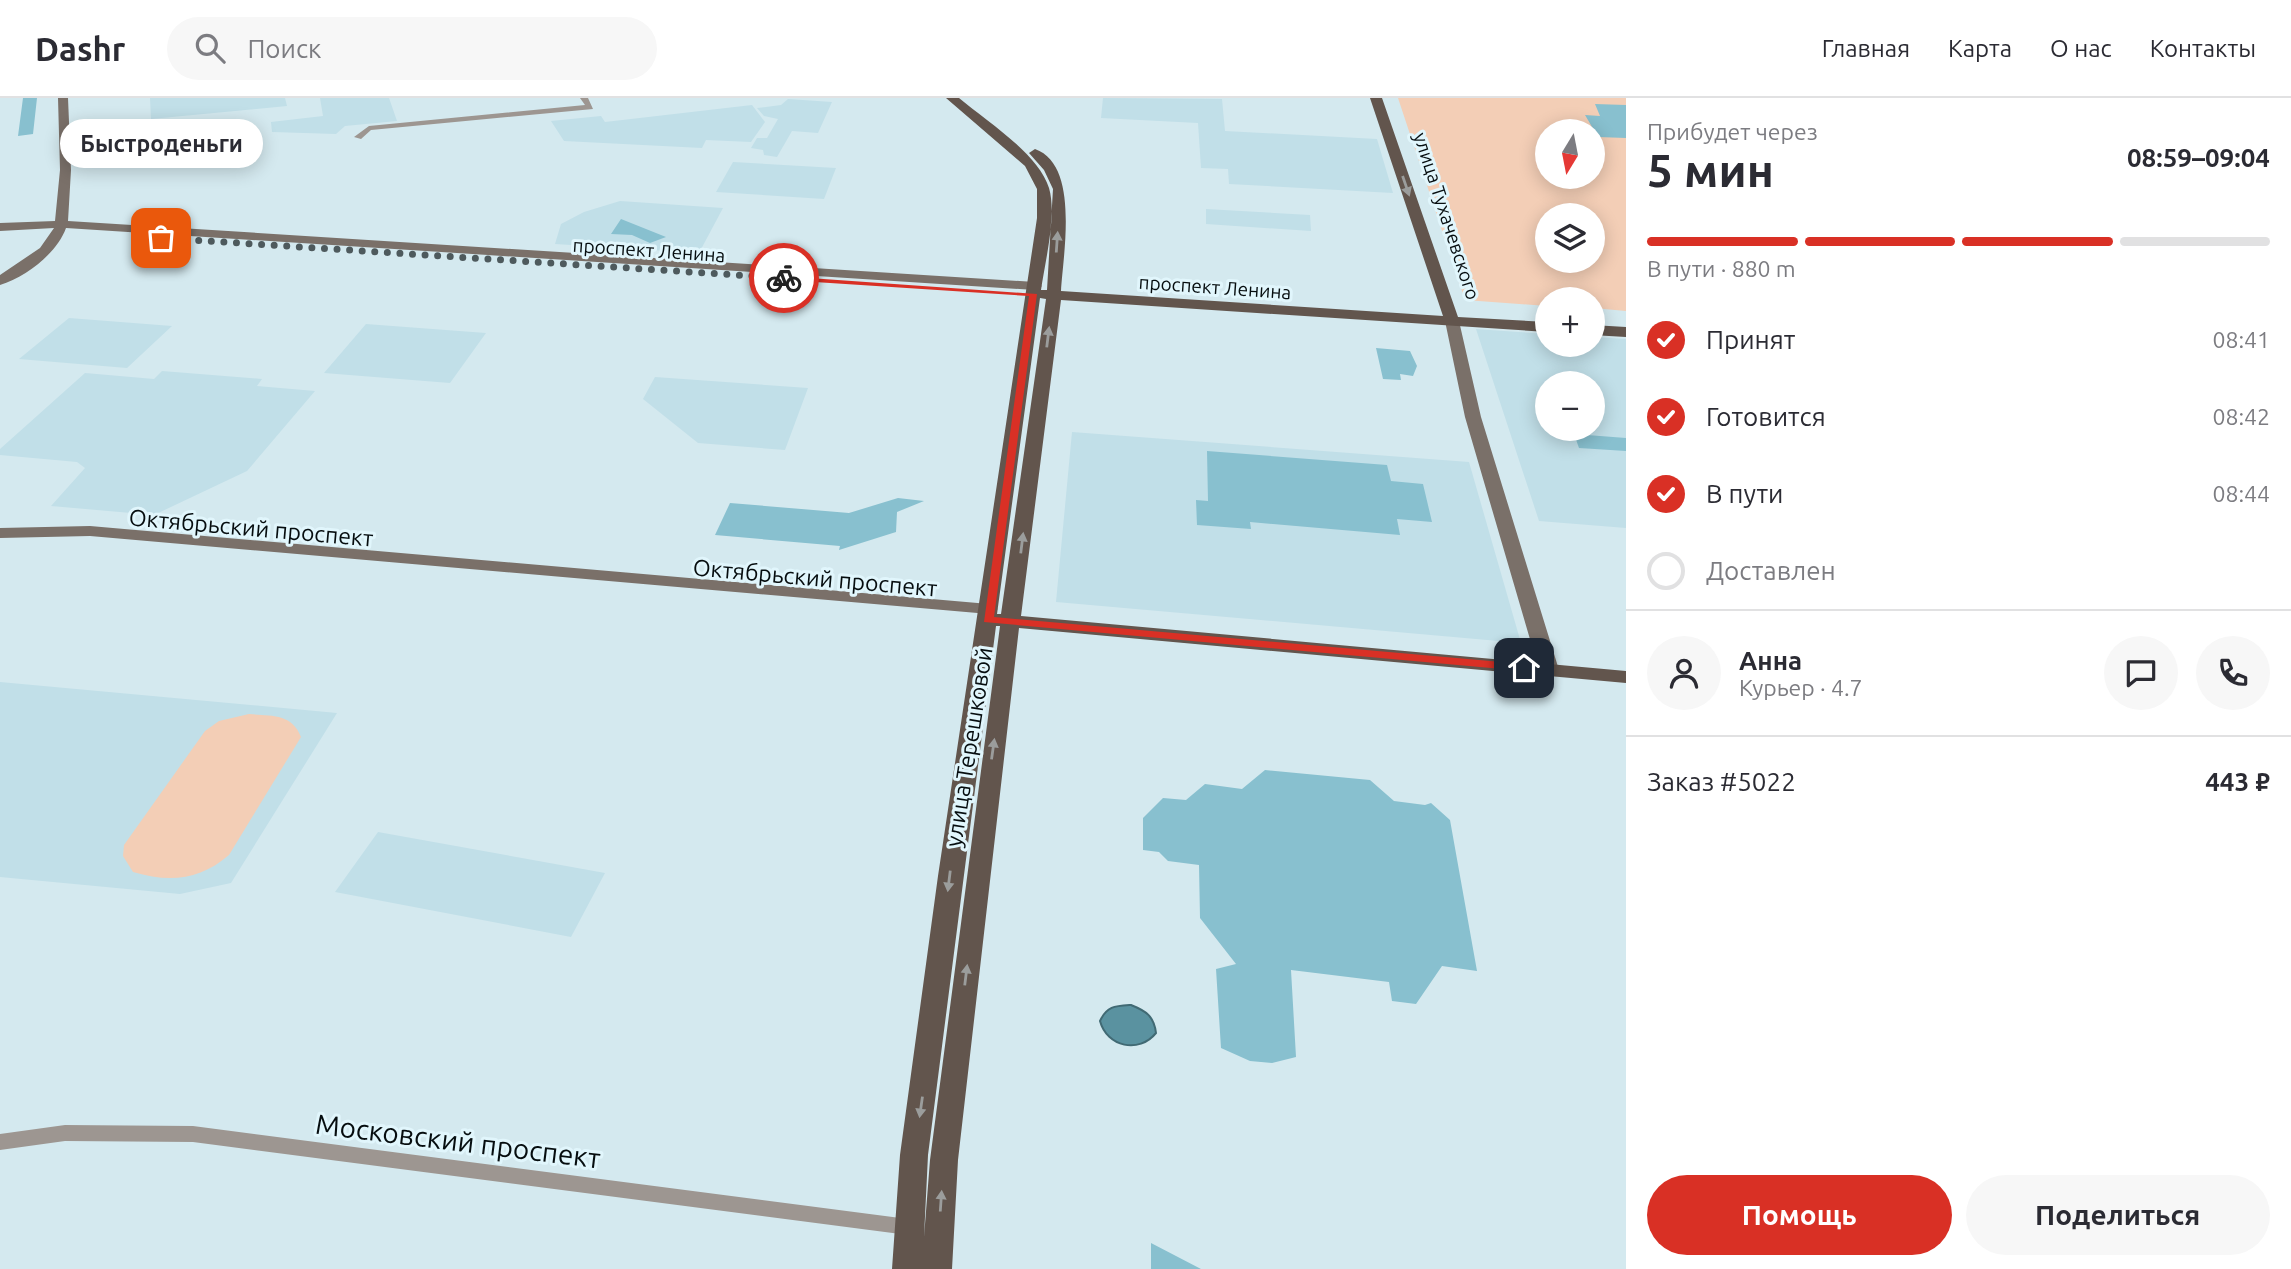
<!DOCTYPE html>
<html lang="ru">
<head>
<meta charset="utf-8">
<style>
  body { margin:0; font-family:Ubuntu,sans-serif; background:#f7f7f7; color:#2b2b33; height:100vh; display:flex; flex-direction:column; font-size:26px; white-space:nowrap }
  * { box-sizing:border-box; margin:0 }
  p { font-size:23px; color:#7c7c81 }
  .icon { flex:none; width:38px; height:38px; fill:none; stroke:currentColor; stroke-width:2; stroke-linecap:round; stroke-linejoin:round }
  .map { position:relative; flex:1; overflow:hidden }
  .drawer { display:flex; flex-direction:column; background:#fff; width:665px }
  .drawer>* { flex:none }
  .needle { width:46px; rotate:190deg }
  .controls { position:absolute; left:1535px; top:21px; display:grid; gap:14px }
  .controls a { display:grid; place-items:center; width:70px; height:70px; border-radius:50%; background:#fff; box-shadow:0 4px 18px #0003; font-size:35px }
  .pin { position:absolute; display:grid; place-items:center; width:60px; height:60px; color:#fff; margin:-30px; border-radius:14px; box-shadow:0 4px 10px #0006 }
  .courier { position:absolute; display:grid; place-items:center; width:70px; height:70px; margin:-35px; border:5px solid #d93025; border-radius:50%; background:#fff; color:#222; box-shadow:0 2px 9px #0007 }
  .bubble { position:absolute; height:49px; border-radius:24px; background:#fff; box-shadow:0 4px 18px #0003; font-size:23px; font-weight:700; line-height:49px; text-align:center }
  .summary em { font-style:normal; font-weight:700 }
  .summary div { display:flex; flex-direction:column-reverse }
  .summary { display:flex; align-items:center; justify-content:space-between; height:119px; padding:0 21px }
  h1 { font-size:46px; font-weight:700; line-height:52px }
  .bar { display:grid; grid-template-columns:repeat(4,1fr); gap:10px 7px; align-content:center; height:84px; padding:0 21px }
  .bar i { height:9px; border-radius:5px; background:#e1e1e2 }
  .bar .selected { background:#d93025 }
  .bar p { grid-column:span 4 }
  .line { display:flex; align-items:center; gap:18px; padding:0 21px; border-top:2px solid #e1e1e2 }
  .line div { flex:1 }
  .round { display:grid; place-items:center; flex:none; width:74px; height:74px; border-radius:37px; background:#f7f7f7 }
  ol { padding:0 21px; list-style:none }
  li { display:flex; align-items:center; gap:21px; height:77px }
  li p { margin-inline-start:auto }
  li .icon { padding:7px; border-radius:50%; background:#d93025; color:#fff; stroke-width:4 }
  li:last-child { color:#7c7c81 }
  li i { width:38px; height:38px; border:4px solid #e1e1e2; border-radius:50% }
  .action { display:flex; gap:14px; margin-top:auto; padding:14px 21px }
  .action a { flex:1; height:80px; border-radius:42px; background:#d93025; color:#fff; font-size:28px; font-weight:700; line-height:80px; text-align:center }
  .action a+a { background:#f7f7f7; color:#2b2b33 }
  header { display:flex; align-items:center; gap:42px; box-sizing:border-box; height:98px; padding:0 35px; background:#fff; border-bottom:2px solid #e1e1e2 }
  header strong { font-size:33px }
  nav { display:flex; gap:38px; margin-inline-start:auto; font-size:24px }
  .search { width:490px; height:63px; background:#f7f7f7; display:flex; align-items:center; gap:18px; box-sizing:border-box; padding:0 24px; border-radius:38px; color:#7c7c81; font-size:26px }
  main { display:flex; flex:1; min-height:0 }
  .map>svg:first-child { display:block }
  .built { fill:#c1dfe8; fill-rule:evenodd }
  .green { fill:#f3ceb6; fill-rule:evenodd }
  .water { fill:#5a92a0; stroke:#416a74; stroke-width:2 }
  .building { fill:#88c0cf }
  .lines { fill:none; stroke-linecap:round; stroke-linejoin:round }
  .street { fill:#9d9691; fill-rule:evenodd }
  .secondary { fill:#7a7069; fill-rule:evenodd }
  .primary { fill:#62554d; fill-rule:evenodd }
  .oneway { fill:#9b9d9c }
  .route { fill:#d93025 }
  .done { stroke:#4e5a5d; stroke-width:7; stroke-dasharray:0 12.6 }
  .labels { text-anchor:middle; stroke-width:6; stroke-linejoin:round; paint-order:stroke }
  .far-street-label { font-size:19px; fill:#060d0f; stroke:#e1f6fc }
  .street-label { font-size:23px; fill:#060d0f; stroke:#e1f6fc }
  .near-street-label { font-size:28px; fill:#060d0f; stroke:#e1f6fc }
</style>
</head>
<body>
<header>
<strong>Dashr</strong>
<div class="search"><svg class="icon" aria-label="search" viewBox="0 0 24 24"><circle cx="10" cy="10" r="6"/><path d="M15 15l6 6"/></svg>Поиск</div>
<nav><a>Главная</a><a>Карта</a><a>О нас</a><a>Контакты</a></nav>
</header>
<main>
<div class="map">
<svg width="1626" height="1171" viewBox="0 0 1626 1171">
  <rect width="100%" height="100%" fill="#d4e9ef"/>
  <path class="built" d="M 150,0 L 285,0 L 287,8 L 151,21 Z
    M 320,0 L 389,0 L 397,23 L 345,28 L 336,36 L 272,34 L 271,24 L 323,18 Z
    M 1103,0 L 1222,1 L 1225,33 L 1377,41 L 1393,95 L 1229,86 L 1228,71 L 1201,70 L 1198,25 L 1101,20 Z
    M 788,1 L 832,4 L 818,35 L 792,33 L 777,59 L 764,57 L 763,52 L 751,50 L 757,40 L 767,40 L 778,21 L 764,18 L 757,10 L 781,7 Z
    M 752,7 L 765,24 L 751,44 L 706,42 L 702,50 L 564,43 L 551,23 L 601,18 L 605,24 Z
    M 733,64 L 836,70 L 824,101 L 716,94 Z
    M 620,103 L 723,110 L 699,155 L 555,146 L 561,126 L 584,114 Z
    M 1206,111 L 1310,117 L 1311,133 L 1206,126 Z
    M 69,220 L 172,228 L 127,270 L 19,261 Z
    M 366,226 L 486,235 L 450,285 L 324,275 Z
    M 1476,231 L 1547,236 L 1547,247 L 1592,247 L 1593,239 L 1626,241 L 1626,430 L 1539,423 ZM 1547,285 L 1592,285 L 1592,331 L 1547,331 Z
    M 162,273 L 262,281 L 257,288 L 315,293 L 247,373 L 154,417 L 51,408 L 85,370 L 77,364 L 0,357 L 0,351 L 85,275 L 154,281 Z
    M 655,279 L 808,290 L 785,352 L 698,345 L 643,301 Z
    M 1072,334 L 1469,364 L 1521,545 L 1056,504 Z
    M 0,584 L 337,615 L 231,785 L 180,796 L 0,779 Z
    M 378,734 L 605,775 L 571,839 L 335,794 Z"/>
  <path class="green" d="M 1398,0 L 1626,0 L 1626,213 L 1593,210 L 1592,201 L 1547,201 L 1547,208 L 1465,202 ZM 1547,33 L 1592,33 L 1592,79 L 1547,79 ZM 1547,117 L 1592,117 L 1592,163 L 1547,163 Z
    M 249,616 C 271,618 292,615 301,639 L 229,757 C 200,782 170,785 133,774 L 123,758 L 124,747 L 205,633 L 219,623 Z"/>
  <path class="water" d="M 1131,907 C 1146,913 1154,918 1156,935 C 1139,956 1107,949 1100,923 C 1107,908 1115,908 1131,907 Z"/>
  <path class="building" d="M 23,0 L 37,0 L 33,36 L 18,38 Z
    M 1595,6 L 1626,7 L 1626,40 L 1598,39 L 1585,17 L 1600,18 Z
    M 621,121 L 666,139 L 650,145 L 632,137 L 611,136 Z
    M 1376,250 L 1410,253 L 1417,268 L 1413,278 L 1400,276 L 1401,282 L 1383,281 Z
    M 1574,336 L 1626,340 L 1626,353 L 1579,350 Z
    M 1207,353 L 1387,367 L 1391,383 L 1423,386 L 1432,424 L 1397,421 L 1400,437 L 1250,424 L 1251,431 L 1197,427 L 1196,402 L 1208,403 Z
    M 898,400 L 924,403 L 897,414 L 896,434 L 839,452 L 840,448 L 715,437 L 730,405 L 849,415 Z
    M 1265,672 L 1370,682 L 1394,703 L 1425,707 L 1431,705 L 1450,722 L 1477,873 L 1442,868 L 1416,906 L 1392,903 L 1389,884 L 1291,872 L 1296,959 L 1272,965 L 1250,963 L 1221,950 L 1216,871 L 1236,866 L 1200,820 L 1199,767 L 1168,763 L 1159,754 L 1143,752 L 1143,720 L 1163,700 L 1186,702 L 1205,686 L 1242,691 Z
    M 1151,1145 L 1201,1171 L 1151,1171 Z"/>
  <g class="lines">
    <path class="street" d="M 580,0 L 588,0 L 593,11 L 371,32 L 361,41 L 354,39 L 369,28 L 585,7 Z
      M 65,1027 L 193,1028 L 908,1121 L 915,1123 L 918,1129 L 915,1135 L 908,1137 L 193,1044 L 65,1043 L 0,1052 L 0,1036 Z"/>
    <path class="secondary" d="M 58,0 L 68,0 L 71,72 L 68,123 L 1035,184 L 1042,188 L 1035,192 L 66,130 C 57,155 26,179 0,187 L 0,177 L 40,150 L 54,130 L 0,133 L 0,125 L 55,123 L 60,72 Z
      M 1452,219 L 1459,223 L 1481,319 L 1559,572 L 1556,576 L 1549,578 L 1539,572 L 1465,319 L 1445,223 Z
      M 90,428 L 989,506 L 998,511 L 989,516 L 90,438 L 0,440 L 0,430 Z"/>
    <path class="primary" d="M 946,0 L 959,0 C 986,23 1038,55 1049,90 C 1057,117 1045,164 1041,192 L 1047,192 L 1053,91 L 1044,72 L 1029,55 L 1035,51 C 1080,67 1063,156 1061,193 L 1443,218 L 1370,0 L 1382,0 L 1458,219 L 1547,224 L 1547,234 L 1061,202 L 1021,518 L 1626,573 L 1626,585 L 1019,530 L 958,1062 L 952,1171 L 892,1171 L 900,1057 L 938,778 L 1037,120 L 1037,91 L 1025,68 ZM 1040,200 L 1046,201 L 1001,516 L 997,516 ZM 996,528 L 1000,528 L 930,1062 L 924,1139 L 928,1057 Z
      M 1592,227 L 1626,229 L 1626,239 L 1592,237 Z"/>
  </g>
  <defs><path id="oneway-solid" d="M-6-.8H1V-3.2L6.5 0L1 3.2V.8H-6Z" transform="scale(1.75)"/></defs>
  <g class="oneway">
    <use href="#oneway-solid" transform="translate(1406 88) rotate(71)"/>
    <use href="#oneway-solid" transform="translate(1057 144) rotate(-86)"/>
    <use href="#oneway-solid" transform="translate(1048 239) rotate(-83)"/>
    <use href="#oneway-solid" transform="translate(1022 445) rotate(-83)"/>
    <use href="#oneway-solid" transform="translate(993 651) rotate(-82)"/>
    <use href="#oneway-solid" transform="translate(949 783) rotate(97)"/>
    <use href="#oneway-solid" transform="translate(966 877) rotate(-83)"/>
    <use href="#oneway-solid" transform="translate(921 1009) rotate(98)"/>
    <use href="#oneway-solid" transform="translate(941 1103) rotate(-86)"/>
  </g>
  <path class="route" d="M 781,178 L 1037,196 L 994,519 L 1524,566 L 1530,570 L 1524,573 L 984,524 L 1029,198 L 784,182 Z"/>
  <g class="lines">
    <path class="done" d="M 161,140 L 784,180"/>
  </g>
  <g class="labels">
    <g class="far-street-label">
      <text transform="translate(1447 118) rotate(72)" y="7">улица Тухачевского</text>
      <text transform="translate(649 152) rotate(4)" y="7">проспект Ленина</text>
      <text transform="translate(1215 189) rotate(4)" y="7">проспект Ленина</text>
    </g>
    <g class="street-label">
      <text transform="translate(251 430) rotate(5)" y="8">Октябрьский проспект</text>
      <text transform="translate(815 480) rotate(5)" y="8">Октябрьский проспект</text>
      <text transform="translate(969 649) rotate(-81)" y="8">улица Терешковой</text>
    </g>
    <g class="near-street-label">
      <text transform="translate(458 1043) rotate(7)" y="10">Московский проспект</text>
    </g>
  </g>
</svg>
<div class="controls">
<a><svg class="needle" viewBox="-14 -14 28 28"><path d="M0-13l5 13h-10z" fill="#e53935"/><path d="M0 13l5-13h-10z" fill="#7c7c81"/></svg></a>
<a><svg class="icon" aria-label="layers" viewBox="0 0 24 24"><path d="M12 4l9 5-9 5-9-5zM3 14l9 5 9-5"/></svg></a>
<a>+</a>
<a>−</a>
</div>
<div class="pin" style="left:161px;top:140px;background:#ea580c"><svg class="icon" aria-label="bag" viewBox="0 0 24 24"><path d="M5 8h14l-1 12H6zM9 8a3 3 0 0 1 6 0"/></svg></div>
<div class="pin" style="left:1524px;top:570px;background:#1f2937"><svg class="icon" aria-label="home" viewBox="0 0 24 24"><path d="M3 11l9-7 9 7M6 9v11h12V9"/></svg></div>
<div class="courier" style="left:784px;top:180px"><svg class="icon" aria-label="bike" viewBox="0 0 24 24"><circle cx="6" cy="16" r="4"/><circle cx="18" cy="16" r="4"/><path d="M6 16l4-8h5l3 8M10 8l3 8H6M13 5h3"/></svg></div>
<div class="bubble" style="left:60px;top:21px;width:203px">Быстроденьги</div>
</div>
<section class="drawer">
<div class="summary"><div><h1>5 мин</h1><p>Прибудет через</p></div><em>08:59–09:04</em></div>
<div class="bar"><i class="selected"></i><i class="selected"></i><i class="selected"></i><i></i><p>В пути · 880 m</p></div>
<ol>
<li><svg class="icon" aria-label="check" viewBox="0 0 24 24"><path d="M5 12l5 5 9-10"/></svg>Принят<p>08:41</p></li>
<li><svg class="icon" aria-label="check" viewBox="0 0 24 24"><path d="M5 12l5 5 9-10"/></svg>Готовится<p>08:42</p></li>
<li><svg class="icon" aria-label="check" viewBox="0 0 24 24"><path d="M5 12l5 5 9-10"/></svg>В пути<p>08:44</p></li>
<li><i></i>Доставлен</li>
</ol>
<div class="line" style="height:126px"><a class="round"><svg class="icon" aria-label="person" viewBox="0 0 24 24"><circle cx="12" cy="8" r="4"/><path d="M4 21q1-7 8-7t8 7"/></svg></a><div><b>Анна</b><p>Курьер · 4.7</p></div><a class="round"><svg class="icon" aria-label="chat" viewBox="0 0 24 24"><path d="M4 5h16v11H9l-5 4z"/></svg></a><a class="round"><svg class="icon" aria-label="phone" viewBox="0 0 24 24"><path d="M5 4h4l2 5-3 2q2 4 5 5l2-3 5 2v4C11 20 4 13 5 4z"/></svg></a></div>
<div class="line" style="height:91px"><div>Заказ #5022</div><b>443 ₽</b></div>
<div class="action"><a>Помощь</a><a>Поделиться</a></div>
</section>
</main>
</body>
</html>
